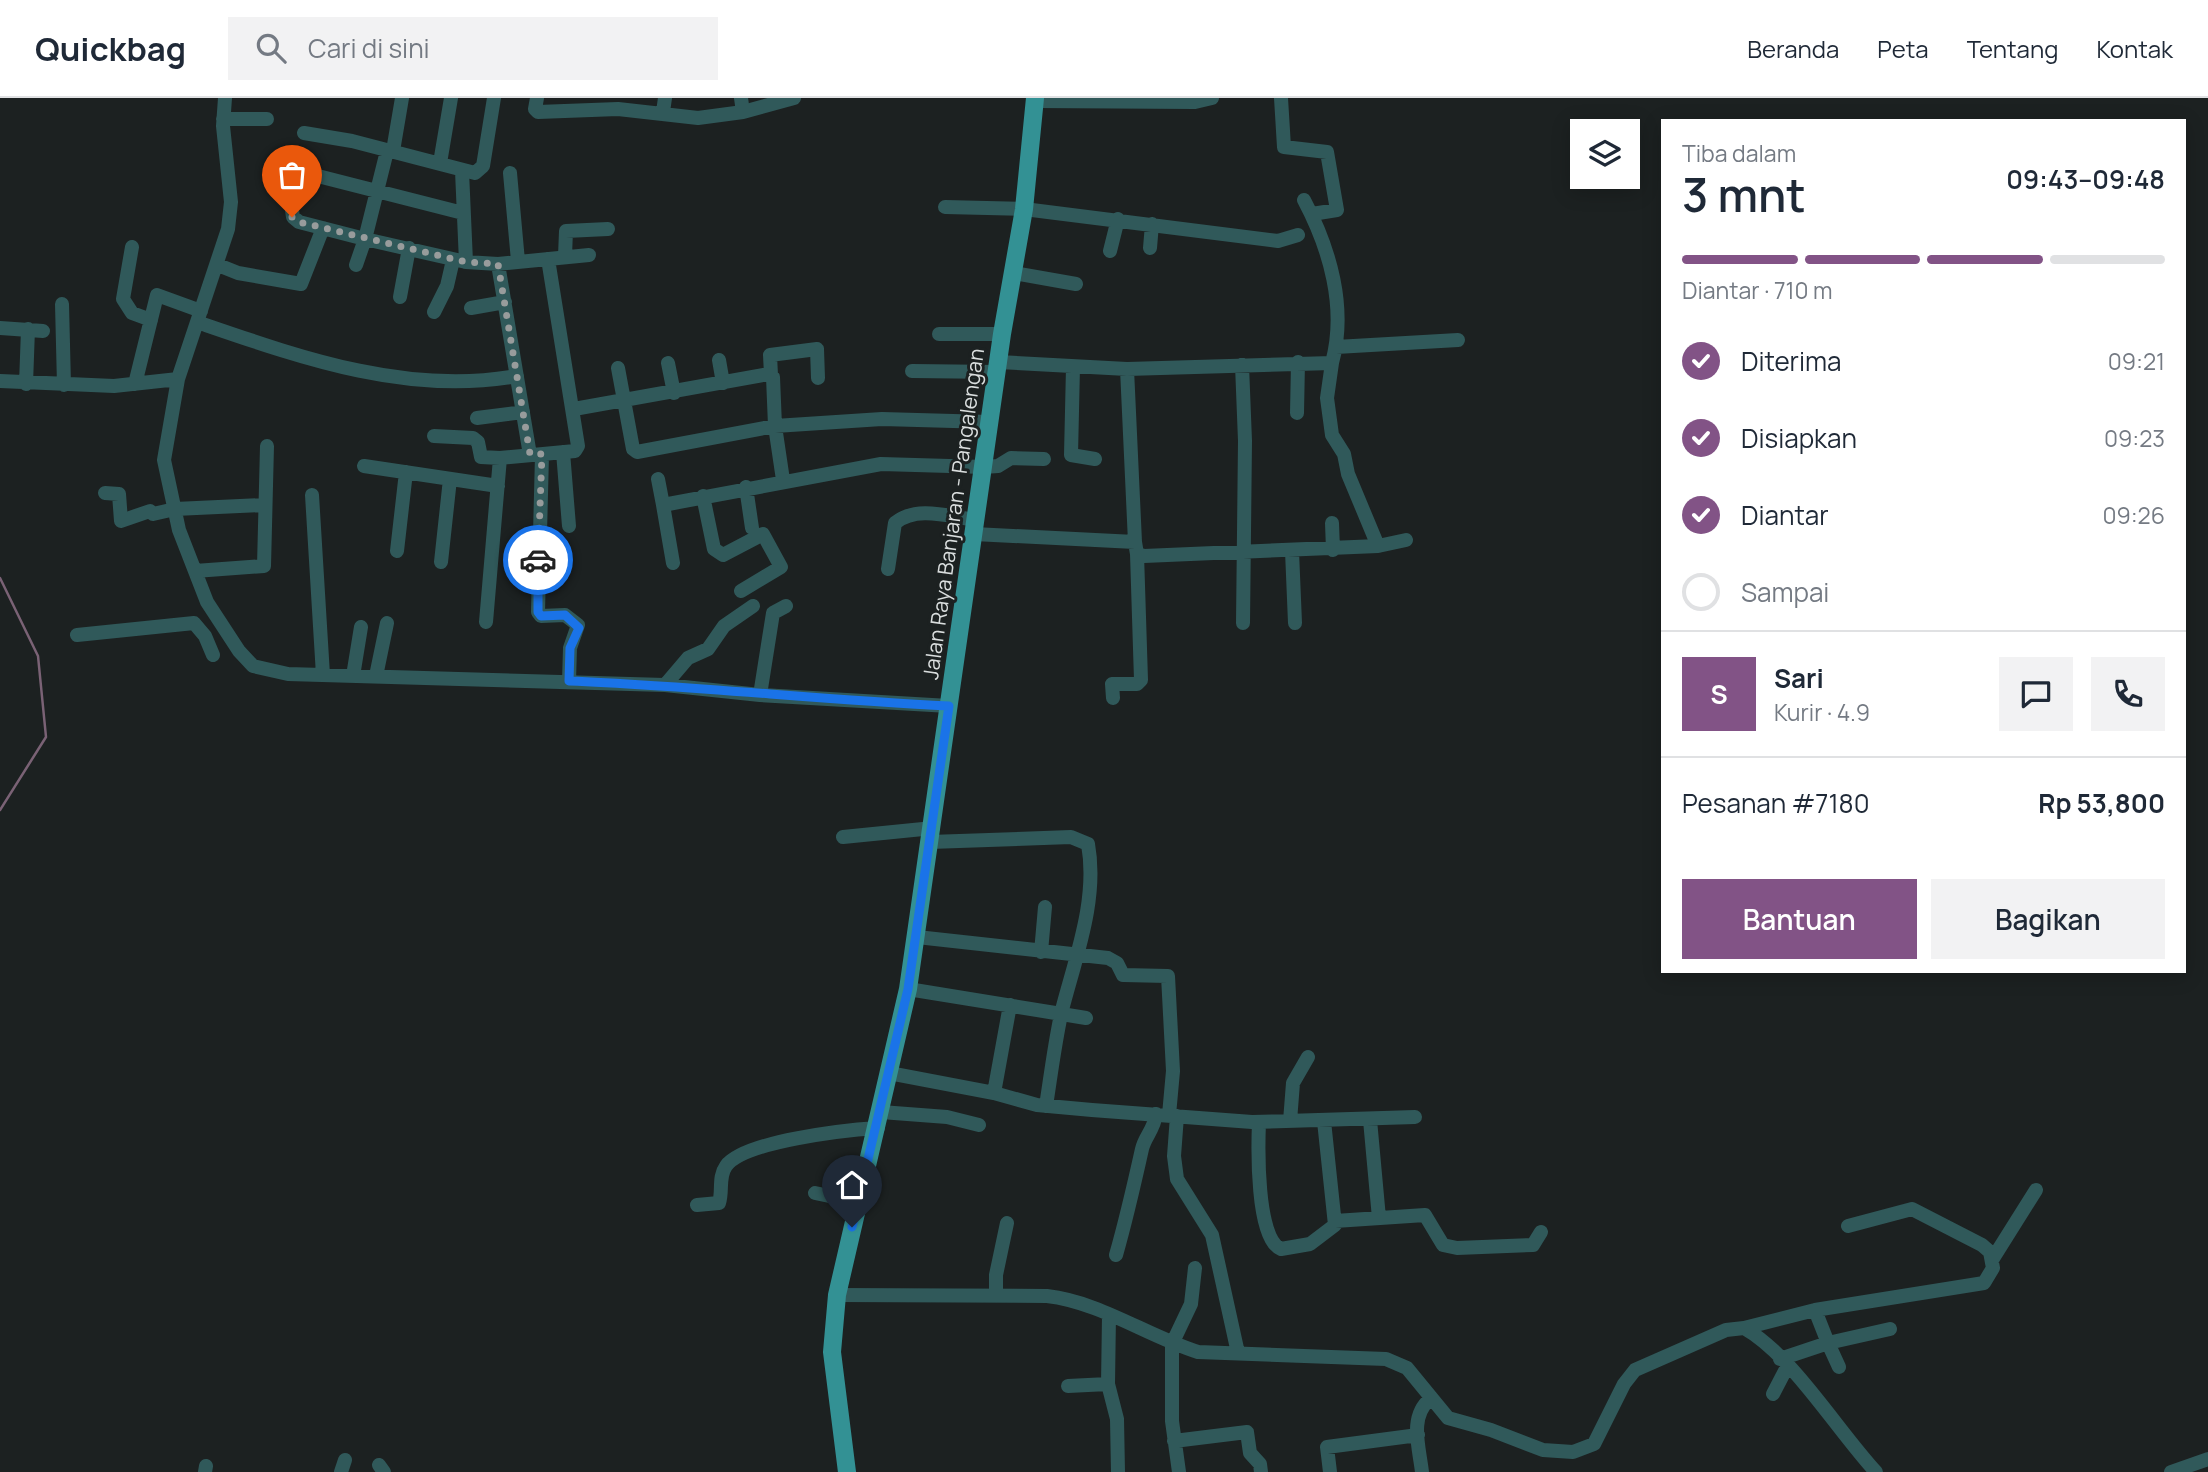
<!DOCTYPE html>
<html lang="id">
<head>
<meta charset="utf-8">
<style>
  body { margin:0; font-family:Manrope,sans-serif; background:#f2f2f3; color:#1f2937; height:100vh; display:flex; flex-direction:column; font-size:26px; white-space:nowrap }
  * { box-sizing:border-box; margin:0 }
  p { font-size:23px; color:#747a83 }
  .icon { flex:none; width:38px; height:38px; fill:none; stroke:currentColor; stroke-width:2; stroke-linecap:round; stroke-linejoin:round }
  .map { position:relative; flex:1; overflow:hidden }
  .panel { position:absolute; left:1661px; top:21px; width:525px; height:854px; display:flex; flex-direction:column; background:#fff; border-radius:0px; box-shadow:0 4px 18px #0003 }
  .panel>* { flex:none }
  .tools { position:absolute; left:1570px; top:21px; display:grid; gap:14px }
  .tools a { display:grid; place-items:center; width:70px; height:70px; border-radius:0px; background:#fff; box-shadow:0 4px 18px #0003; font-size:35px }
  .pin { position:absolute; display:grid; place-items:center; width:60px; height:60px; color:#fff; margin:-72px -30px; border-radius:50% 50% 50% 0; rotate:-45deg; box-shadow:0 0 7px #0007 }
  .pin .icon { rotate:45deg }
  .courier { position:absolute; display:grid; place-items:center; width:70px; height:70px; margin:-35px; border:5px solid #1a73e8; border-radius:50%; background:#fff; color:#222; box-shadow:0 2px 9px #0007 }
  .headline em { font-style:normal; font-weight:600 }
  .headline div { display:flex; flex-direction:column-reverse }
  .headline { display:flex; align-items:center; justify-content:space-between; height:119px; padding:0 21px }
  h1 { font-size:46px; font-weight:600; line-height:52px }
  .bar { display:grid; grid-template-columns:repeat(4,1fr); gap:10px 7px; align-content:center; height:84px; padding:0 21px }
  .bar i { height:9px; border-radius:5px; background:#e0e1e3 }
  .bar .selected { background:#825386 }
  .bar p { grid-column:span 4 }
  .line { display:flex; align-items:center; gap:18px; padding:0 21px; border-top:2px solid #e0e1e3 }
  .line div { flex:1 }
  .round { display:grid; place-items:center; flex:none; width:74px; height:74px; border-radius:0px; background:#f2f2f3 }
  ol { padding:0 21px; list-style:none }
  li { display:flex; align-items:center; gap:21px; height:77px }
  li p { margin-inline-start:auto }
  li .icon { padding:7px; border-radius:50%; background:#825386; color:#fff; stroke-width:4 }
  li:last-child { color:#747a83 }
  li i { width:38px; height:38px; border:4px solid #e0e1e3; border-radius:50% }
  .cta { display:flex; gap:14px; margin-top:auto; padding:14px 21px }
  .cta a { flex:1; height:80px; border-radius:0px; background:#825386; color:#fff; font-size:28px; font-weight:600; line-height:80px; text-align:center }
  .cta a+a { background:#f2f2f3; color:#1f2937 }
  header { display:flex; align-items:center; gap:42px; box-sizing:border-box; height:98px; padding:0 35px; background:#fff; border-bottom:2px solid #e0e1e3 }
  header strong { font-size:33px }
  nav { display:flex; gap:38px; margin-inline-start:auto; font-size:24px }
  .search { width:490px; height:63px; background:#f2f2f3; display:flex; align-items:center; gap:18px; box-sizing:border-box; padding:0 24px; border-radius:0px; color:#747a83; font-size:26px }
  .map>svg:first-child { display:block }
  .lines { fill:none; stroke-linecap:round; stroke-linejoin:round }
  .stream { stroke:#7a6275; stroke-width:2.5 }
  .minor { stroke:#30595a; stroke-width:14 }
  .major { stroke:#339194; stroke-width:18 }
  .done { stroke:#989c9c; stroke-width:7; stroke-dasharray:0 12.6 }
  .route { stroke:#1a73e8; stroke-width:9 }
  .labels { text-anchor:middle; stroke-width:6; stroke-linejoin:round; paint-order:stroke }
  .street-label { font-size:21px; fill:#dadede; stroke:#1c2121 }
</style>
</head>
<body>
<header>
<strong>Quickbag</strong>
<div class="search"><svg class="icon" aria-label="search" viewBox="0 0 24 24"><circle cx="10" cy="10" r="6"/><path d="M15 15l6 6"/></svg>Cari di sini</div>
<nav><a>Beranda</a><a>Peta</a><a>Tentang</a><a>Kontak</a></nav>
</header>
<div class="map">
<svg width="2208" height="1374" viewBox="0 0 2208 1374">
  <rect width="100%" height="100%" fill="#1c2121"/>
  <g class="lines">
    <path class="stream" d="M 0,480 L 38,558 L 46,639 L 0,712"/>
    <path class="minor" d="M 225,0 L 223,28 L 231,104 L 228,131 L 178,281 L 164,362 L 179,432 L 207,504 L 239,553 L 253,568 L 288,576 L 665,587 L 760,597 L 949,608
      M 537,0 L 535,11 L 538,14 L 618,11 L 698,20 L 743,14 L 794,0
      M 741,0 L 743,14
      M 1281,0 L 1284,49 L 1327,54 L 1337,112 L 1312,116
      M 1035,3 L 1195,4 L 1212,0
      M 663,14 L 665,0
      M 223,21 L 267,21
      M 304,35 L 352,43 L 475,75 L 483,68 L 494,0
      M 387,53 L 365,141 L 466,164 L 498,166 L 589,157
      M 393,53 L 402,0
      M 440,65 L 451,0
      M 462,73 L 466,164
      M 510,75 L 518,163
      M 1304,102 C 1330,151 1347,210 1332,265
      M 945,109 L 1024,111 L 1278,143 L 1298,137
      M 132,149 L 123,201 L 132,215 L 151,222
      M 1150,150 L 1152,126
      M 1110,153 L 1118,121
      M 565,158 L 566,133 L 608,131
      M 498,166 L 530,357
      M 218,167 L 238,175 L 301,186 L 323,130
      M 356,167 L 365,141 L 299,124 L 293,119 L 291,105 L 298,79 L 310,76 L 463,115
      M 1014,175 L 1076,186
      M 400,199 L 409,150
      M 62,206 L 64,287
      M 471,210 L 505,204
      M 434,214 L 447,188 L 453,162
      M 197,224 C 299,259 407,298 517,278
      M 0,230 L 43,233
      M 939,236 L 1002,236
      M 1336,249 L 1458,242
      M 719,262 L 723,285
      M 999,264 L 1127,271 L 1332,265 L 1327,300 L 1332,337 L 1344,356 L 1348,376 L 1378,448 L 1406,442
      M 668,265 L 674,295
      M 1242,267 L 1245,343 L 1243,525
      M 1073,269 L 1071,357 L 1095,361
      M 618,270 L 633,351 L 637,354 L 775,328 L 882,321 L 989,324
      M 1127,271 L 1135,444
      M 912,273 L 998,274
      M 771,277 L 770,257 L 817,251 L 818,280
      M 0,283 L 114,288 L 178,281
      M 26,286 L 28,231
      M 135,286 L 157,197 L 201,213
      M 574,311 L 769,276 L 773,279 L 775,328 L 783,382
      M 1297,315 L 1298,264
      M 477,320 L 523,314
      M 434,338 L 473,340 L 478,344 L 481,359 L 500,360
      M 563,354 L 569,428
      M 542,357 L 538,514 L 541,518 L 565,517 L 578,527 L 570,550 L 569,583
      M 364,368 L 498,388
      M 658,381 L 663,407
      M 746,389 L 752,430
      M 105,395 L 119,396 L 121,423 L 150,413 L 153,416 L 175,411 L 264,407
      M 312,397 L 323,577
      M 703,398 L 714,451 L 723,457 L 763,436 L 781,469 L 741,493
      M 1332,425 L 1333,452
      M 974,436 L 1135,444 L 1137,456 L 1144,458 L 1378,448
      M 397,453 L 406,374
      M 1292,453 L 1295,525
      M 441,464 L 450,381
      M 673,465 L 663,407 L 881,366 L 984,369 L 998,368 L 1011,360 L 1044,361
      M 888,471 L 895,425 C 917,407 950,419 976,422
      M 195,473 L 264,468 L 267,348
      M 486,524 L 500,360 L 575,353 L 578,348 L 548,161
      M 77,537 L 194,525 L 205,538 L 213,557
      M 353,578 L 361,529
      M 376,578 L 387,525
      M 665,587 L 688,560 L 708,551 L 724,528 L 753,508
      M 760,597 L 773,515 L 786,508
      M 1113,600 L 1112,586 L 1137,586 L 1141,582 L 1137,456
      M 843,739 L 933,730
      M 930,744 L 1071,739 L 1088,746 C 1098,801 1076,858 1062,912 C 1055,943 1051,976 1046,1008
      M 917,839 L 1108,860 L 1117,865 L 1123,877 L 1168,878 L 1173,973 L 1169,1017
      M 1041,854 L 1045,809
      M 908,891 L 1086,920
      M 889,975 L 994,995 L 1037,1007 L 1092,1012 L 1252,1024 L 1415,1019
      M 994,995 L 1010,907
      M 881,1014 L 947,1019 L 979,1027
      M 1177,1018 L 1174,1058 L 1177,1081 L 1212,1137 L 1238,1255
      M 1370,1022 L 1379,1120
      M 1290,1023 L 1293,985 L 1308,959
      M 1259,1024 C 1258,1048 1256,1141 1281,1151 L 1310,1146 L 1335,1127 L 1324,1023
      M 815,1095 L 858,1104
      M 697,1107 L 719,1105 C 723,1093 718,1079 726,1068 C 744,1043 846,1032 878,1030
      M 1335,1123 L 1425,1117 L 1443,1147 L 1457,1150 L 1533,1147 L 1541,1134
      M 1848,1128 L 1912,1111 L 1982,1147 L 1990,1154 L 1993,1170 L 1984,1185 L 1815,1212 L 1828,1245 L 1890,1231
      M 1116,1157 C 1126,1122 1134,1087 1142,1051 C 1145,1038 1154,1032 1156,1016
      M 1992,1162 L 2036,1092
      M 996,1196 L 996,1177 L 1007,1125
      M 837,1197 L 1047,1198 C 1100,1204 1147,1238 1198,1254 L 1386,1261 L 1407,1270 L 1448,1320 L 1491,1332 L 1543,1352 L 1573,1354 L 1594,1346 L 1624,1286 L 1635,1272 L 1726,1232 L 1744,1230 C 1792,1257 1837,1332 1876,1374
      M 1109,1217 L 1108,1286 L 1117,1321 L 1118,1374
      M 1744,1230 L 1815,1212
      M 1780,1261 L 1828,1245 L 1839,1269
      M 1068,1288 L 1108,1286
      M 1773,1296 L 1787,1269
      M 1174,1343 L 1247,1334 L 1250,1355 L 1260,1366 L 1261,1374
      M 379,1367 L 384,1374
      M 205,1374 L 206,1368
      M 341,1374 L 345,1362
      M 1179,1374 L 1172,1323 L 1172,1246 L 1191,1206 L 1195,1170
      M 1330,1374 L 1327,1349 L 1418,1337
      M 1422,1374 C 1419,1348 1409,1319 1430,1301
      M 2171,1374 L 2208,1361"/>
    <path class="major" d="M 847,1374 L 832,1254 L 837,1197 L 908,891 L 1002,236 L 1024,111 L 1035,0"/>
  </g>
  <g class="lines">
    <path class="done" d="M 292,119 L 299,124 L 466,164 L 498,166 L 530,356 L 542,356 L 538,462"/>
    <path class="route" d="M 538,462 L 538,514 L 541,518 L 565,517 L 579,530 L 570,550 L 569,583 C 696,588 822,602 949,608 L 908,891 L 852,1129"/>
  </g>
  <g class="labels">
    <g class="street-label">
      <text transform="translate(954 416) rotate(-82)" y="7">Jalan Raya Banjaran - Pangalengan</text>
    </g>
  </g>
</svg>
<div class="tools">
<a><svg class="icon" aria-label="layers" viewBox="0 0 24 24"><path d="M12 4l9 5-9 5-9-5zM3 14l9 5 9-5"/></svg></a>
</div>
<div class="pin" style="left:292px;top:119px;background:#ea580c"><svg class="icon" aria-label="bag" viewBox="0 0 24 24"><path d="M5 8h14l-1 12H6zM9 8a3 3 0 0 1 6 0"/></svg></div>
<div class="pin" style="left:852px;top:1129px;background:#1f2937"><svg class="icon" aria-label="home" viewBox="0 0 24 24"><path d="M3 11l9-7 9 7M6 9v11h12V9"/></svg></div>
<div class="courier" style="left:538px;top:462px"><svg class="icon" aria-label="car" viewBox="0 0 24 24"><path d="M5 17H2v-5l4-1 3-4h7l3 4 3 1v5h-3M9 17h6M6 11h13"/><circle cx="7" cy="17" r="2"/><circle cx="17" cy="17" r="2"/></svg></div>
<section class="panel">
<div class="headline"><div><h1>3 mnt</h1><p>Tiba dalam</p></div><em>09:43–09:48</em></div>
<div class="bar"><i class="selected"></i><i class="selected"></i><i class="selected"></i><i></i><p>Diantar · 710 m</p></div>
<ol>
<li><svg class="icon" aria-label="check" viewBox="0 0 24 24"><path d="M5 12l5 5 9-10"/></svg>Diterima<p>09:21</p></li>
<li><svg class="icon" aria-label="check" viewBox="0 0 24 24"><path d="M5 12l5 5 9-10"/></svg>Disiapkan<p>09:23</p></li>
<li><svg class="icon" aria-label="check" viewBox="0 0 24 24"><path d="M5 12l5 5 9-10"/></svg>Diantar<p>09:26</p></li>
<li><i></i>Sampai</li>
</ol>
<div class="line" style="height:126px"><b class="round" style="background:#825386;color:#fff">S</b><div><b>Sari</b><p>Kurir · 4.9</p></div><a class="round"><svg class="icon" aria-label="chat" viewBox="0 0 24 24"><path d="M4 5h16v11H9l-5 4z"/></svg></a><a class="round"><svg class="icon" aria-label="phone" viewBox="0 0 24 24"><path d="M5 4h4l2 5-3 2q2 4 5 5l2-3 5 2v4C11 20 4 13 5 4z"/></svg></a></div>
<div class="line" style="height:91px"><div>Pesanan #7180</div><b>Rp 53,800</b></div>
<div class="cta"><a>Bantuan</a><a>Bagikan</a></div>
</section>
</div>
</body>
</html>
